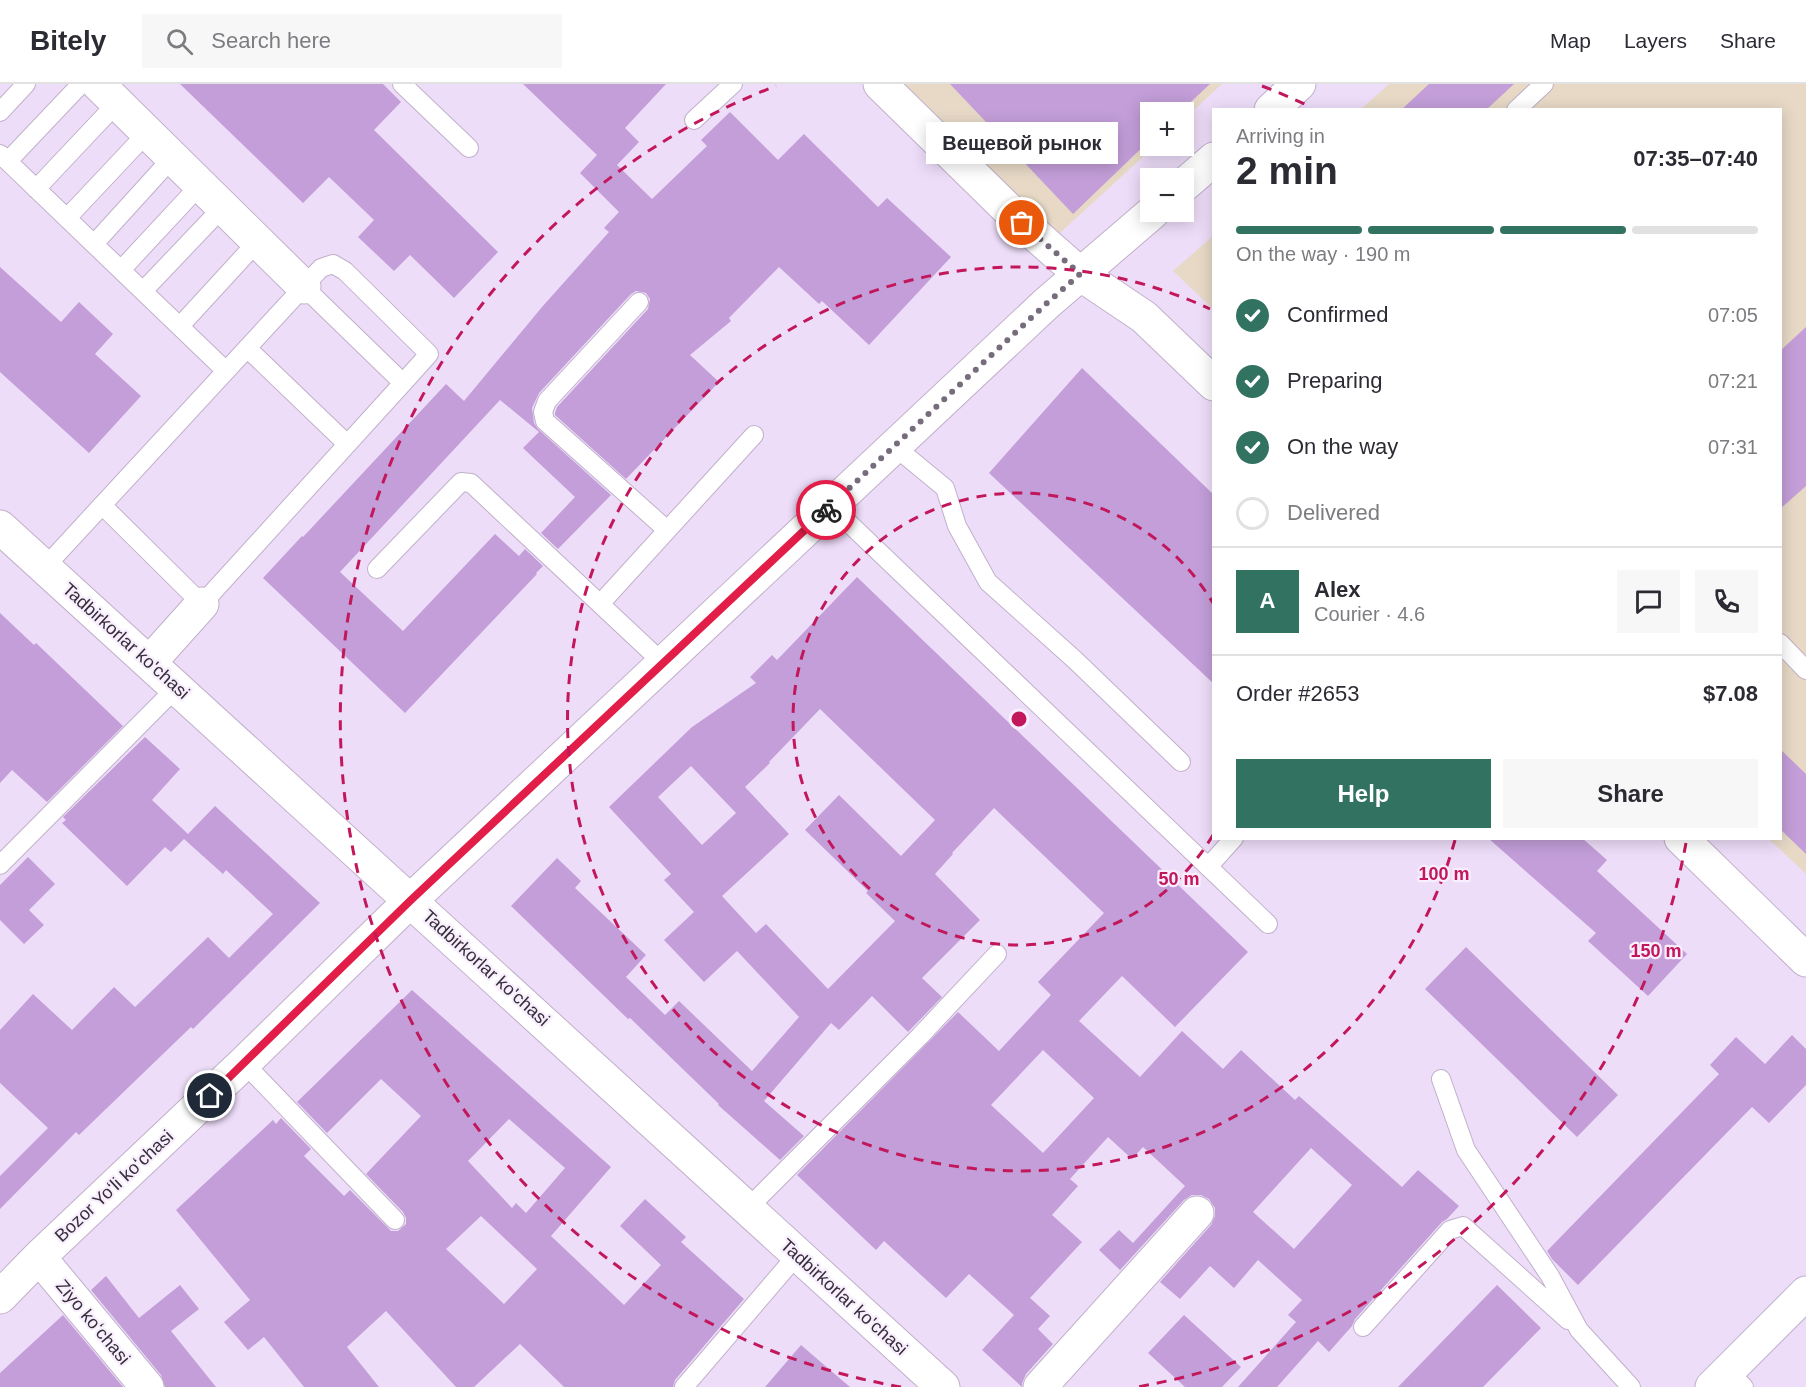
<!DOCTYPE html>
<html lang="en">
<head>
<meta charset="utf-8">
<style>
  body { margin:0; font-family:Helvetica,sans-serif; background:#f7f7f7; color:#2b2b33; height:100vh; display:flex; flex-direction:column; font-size:22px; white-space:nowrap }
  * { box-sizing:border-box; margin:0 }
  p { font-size:20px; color:#7c7c81 }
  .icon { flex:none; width:33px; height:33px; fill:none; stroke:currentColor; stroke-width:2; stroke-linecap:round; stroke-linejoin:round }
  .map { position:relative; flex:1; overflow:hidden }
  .sheet { position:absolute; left:1212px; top:24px; width:570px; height:732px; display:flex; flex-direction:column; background:#fff; border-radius:0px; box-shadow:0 3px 15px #0003 }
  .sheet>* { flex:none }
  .tools { position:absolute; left:1140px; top:18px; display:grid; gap:12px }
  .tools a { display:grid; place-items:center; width:54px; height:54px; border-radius:0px; background:#fff; box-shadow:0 3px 15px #0003; font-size:30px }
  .pin { position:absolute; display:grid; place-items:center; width:51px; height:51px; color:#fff; margin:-26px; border:3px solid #fff; border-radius:50%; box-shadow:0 2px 6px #0007 }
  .courier { position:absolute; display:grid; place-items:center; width:60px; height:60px; margin:-30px; border:4px solid #e11d48; border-radius:50%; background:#fff; color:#222; box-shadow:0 2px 8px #0007 }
  .bubble { position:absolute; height:42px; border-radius:0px; background:#fff; box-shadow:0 3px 15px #0003; font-size:20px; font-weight:700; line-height:42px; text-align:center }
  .head em { font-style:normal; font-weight:700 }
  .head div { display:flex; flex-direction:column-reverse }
  .head { display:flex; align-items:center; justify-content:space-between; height:102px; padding:0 24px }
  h1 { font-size:39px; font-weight:700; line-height:45px }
  .bar { display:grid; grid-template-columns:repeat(4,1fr); gap:9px 6px; align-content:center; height:72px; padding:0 24px }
  .bar i { height:8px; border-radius:4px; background:#e1e1e2 }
  .bar .on { background:#317261 }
  .bar p { grid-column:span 4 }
  .line { display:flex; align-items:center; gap:15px; padding:0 24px; border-top:2px solid #e1e1e2 }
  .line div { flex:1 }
  .round { display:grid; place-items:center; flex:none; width:63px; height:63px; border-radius:0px; background:#f7f7f7 }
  ol { padding:0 24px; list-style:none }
  li { display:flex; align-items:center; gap:18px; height:66px }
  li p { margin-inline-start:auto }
  li .icon { padding:6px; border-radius:50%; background:#317261; color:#fff; stroke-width:4 }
  li:last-child { color:#7c7c81 }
  li i { width:33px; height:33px; border:3px solid #e1e1e2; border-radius:50% }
  .primary-button { display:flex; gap:12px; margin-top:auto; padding:12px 24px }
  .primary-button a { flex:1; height:69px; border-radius:0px; background:#317261; color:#fff; font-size:24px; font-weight:700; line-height:69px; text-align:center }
  .primary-button a+a { background:#f7f7f7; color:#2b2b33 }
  header { display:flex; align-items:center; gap:36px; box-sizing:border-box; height:84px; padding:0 30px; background:#fff; border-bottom:2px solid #e1e1e2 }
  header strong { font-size:28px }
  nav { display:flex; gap:33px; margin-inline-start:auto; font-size:21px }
  .search { width:420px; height:54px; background:#f7f7f7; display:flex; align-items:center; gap:15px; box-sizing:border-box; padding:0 21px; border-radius:0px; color:#7c7c81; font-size:22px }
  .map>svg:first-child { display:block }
  .commercial { fill:#e7d9c6 }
  .building { fill:#c39ed9; fill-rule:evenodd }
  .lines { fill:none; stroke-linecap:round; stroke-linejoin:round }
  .service-casing { stroke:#c0b0ca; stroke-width:20 }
  .minor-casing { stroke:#c0b0ca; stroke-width:35 }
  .secondary-casing { stroke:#c0b0ca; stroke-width:35 }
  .service { stroke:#fff; stroke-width:18 }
  .minor { stroke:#fff; stroke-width:33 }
  .secondary { stroke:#fff; stroke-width:33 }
  .done { stroke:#766c7c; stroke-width:6; stroke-dasharray:0 10.8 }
  .route { stroke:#e11d48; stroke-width:8 }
  .ring { fill:none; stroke:#c2185b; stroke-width:3; stroke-dasharray:10 8 }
  .labels { text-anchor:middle; stroke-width:4.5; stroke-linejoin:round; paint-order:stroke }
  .street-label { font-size:18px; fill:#352f39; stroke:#f8eefe }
  .centre { fill:#c2185b; stroke:#f8eefe; stroke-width:3 }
  .ring-label { font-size:18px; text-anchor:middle; font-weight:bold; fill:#c2185b; stroke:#f8eefe; stroke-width:4.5; stroke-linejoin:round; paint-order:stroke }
</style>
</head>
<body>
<header>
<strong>Bitely</strong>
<div class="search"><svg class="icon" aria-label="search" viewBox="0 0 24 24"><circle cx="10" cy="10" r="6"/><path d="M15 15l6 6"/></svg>Search here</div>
<nav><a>Map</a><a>Layers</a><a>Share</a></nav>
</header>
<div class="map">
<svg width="1806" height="1303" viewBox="0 0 1806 1303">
  <rect width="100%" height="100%" fill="#eeddf9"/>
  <path class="commercial" d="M 890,0 L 1222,0 L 1184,35 L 1184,28 L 1150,28 L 1150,62 L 1155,62 L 1050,158 Z
    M 1389,0 L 1806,0 L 1806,790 L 1769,755 L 1780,754 L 1780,26 L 1360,26 Z
    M 1213,152 L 1213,225 L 1173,187 Z"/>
  <path class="building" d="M 180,0 L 383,0 L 401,18 L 374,46 L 498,168 L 454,214 L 410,171 L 394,187 L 358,153 L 374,136 L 329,93 L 303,119 Z
    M 523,0 L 666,0 L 625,44 L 639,58 L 617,81 L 652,115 L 707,62 L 701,56 L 730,28 L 778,76 L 804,50 L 878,123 L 887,114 L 951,173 L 869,261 L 822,217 L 819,220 L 779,183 L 729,234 L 731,237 L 690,271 L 719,298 L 626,395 L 555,331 L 555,329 L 557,323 L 648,225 L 650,215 L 646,209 L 636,207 L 631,210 L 539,309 L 532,324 L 534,339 L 538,345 L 611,411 L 558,465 L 541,449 L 575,413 L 523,364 L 539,348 L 500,316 L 340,488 L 403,547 L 495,450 L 519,472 L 525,465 L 543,482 L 536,489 L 537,490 L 405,629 L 263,494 L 302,452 L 303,453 L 446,300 L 464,317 L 542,223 L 609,148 L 604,144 L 619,128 L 580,89 L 597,71 Z
    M 950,0 L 1210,0 L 1180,28 L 1150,28 L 1150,56 L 1073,130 Z
    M 1429,0 L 1514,0 L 1486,26 L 1401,26 Z
    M 0,183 L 61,238 L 79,218 L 113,250 L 95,270 L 141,312 L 89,369 L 0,288 Z
    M 1806,243 L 1806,402 L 1780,425 L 1780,267 Z
    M 1082,284 L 1214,411 L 1214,600 L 989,389 Z
    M 857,493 L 1248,868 L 1175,943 L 1122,892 L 1079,937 L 1140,993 L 1182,947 L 1223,985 L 1241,966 L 1295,1016 L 1299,1012 L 1402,1103 L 1418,1086 L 1459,1122 L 1447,1135 L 1442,1138 L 1355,1235 L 1352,1242 L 1329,1268 L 1318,1257 L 1277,1303 L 1238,1303 L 1296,1238 L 1288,1231 L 1302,1216 L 1258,1176 L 1234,1204 L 1210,1182 L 1180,1215 L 1160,1198 L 1211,1141 L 1215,1132 L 1215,1124 L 1209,1115 L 1201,1111 L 1192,1111 L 1184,1116 L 1120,1186 L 1099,1166 L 1119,1146 L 1133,1159 L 1185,1102 L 1143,1063 L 1132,1075 L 1108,1053 L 1070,1095 L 1078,1102 L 1052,1131 L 1082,1158 L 1030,1214 L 1050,1232 L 1038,1245 L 1053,1260 L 1026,1290 L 1022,1299 L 1022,1303 L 982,1266 L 1014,1231 L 969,1190 L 946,1214 L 884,1157 L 876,1166 L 797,1091 L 958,928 L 999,967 L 1051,911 L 1038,898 L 1104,829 L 994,724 L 952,769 L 953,770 L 935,790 L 980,836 L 922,894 L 942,913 L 908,948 L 872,912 L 839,946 L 831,939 L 764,1017 L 804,1052 L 780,1076 L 718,1021 L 719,1020 L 630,934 L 628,935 L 511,822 L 557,774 L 581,797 L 575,804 L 646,871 L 626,893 L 665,931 L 679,917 L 752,987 L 799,933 L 737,867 L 704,898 L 664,856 L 694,828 L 664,796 L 671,790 L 609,723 L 692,643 L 756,599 L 750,593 L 772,571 L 777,576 ZM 820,625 L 935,736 L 901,772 L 839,711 L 805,746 L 868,807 L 866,809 L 895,837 L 828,905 L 766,840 L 756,849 L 722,812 L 789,750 L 745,703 L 770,679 L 769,678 ZM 691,682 L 736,729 L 702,761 L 658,713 ZM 1043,966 L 1094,1014 L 1043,1069 L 991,1021 ZM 1311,1064 L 1352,1101 L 1294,1165 L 1253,1128 Z
    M 0,529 L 34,561 L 36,559 L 123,642 L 47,718 L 12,686 L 0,699 Z
    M 145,653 L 180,685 L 152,716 L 188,750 L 215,722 L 320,819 L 193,945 L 191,943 L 79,1051 L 76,1048 L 0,1125 L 0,1092 L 48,1044 L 0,999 L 0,946 L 33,910 L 72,946 L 114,903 L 135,923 L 208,853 L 229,874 L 273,830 L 226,786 L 223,790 L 184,755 L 171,768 L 165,763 L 127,802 L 62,739 L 66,736 L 63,733 Z
    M 1780,665 L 1806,690 L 1806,770 L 1780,745 Z
    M 1488,754 L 1582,754 L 1607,776 L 1597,787 L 1687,870 L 1648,912 L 1588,857 L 1596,849 Z
    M 28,773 L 55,800 L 29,826 L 44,841 L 24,860 L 0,836 L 0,801 Z
    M 1466,863 L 1618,1011 L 1577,1053 L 1425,905 Z
    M 412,906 L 611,1083 L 551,1152 L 624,1221 L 661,1181 L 620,1142 L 645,1115 L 686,1153 L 681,1158 L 744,1215 L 675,1296 L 673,1303 L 564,1303 L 520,1260 L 474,1303 L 456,1303 L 386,1227 L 347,1263 L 379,1303 L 304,1303 L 264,1253 L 248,1266 L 224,1238 L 250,1216 L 176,1126 L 273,1036 L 276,1040 L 281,1034 L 311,1065 L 304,1072 L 344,1112 L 350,1106 L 391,1147 L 398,1147 L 406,1140 L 406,1134 L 403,1128 L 366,1090 L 421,1032 L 381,995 L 327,1049 L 297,1018 ZM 509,1035 L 565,1084 L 526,1129 L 516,1119 L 512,1124 L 468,1077 ZM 481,1132 L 537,1185 L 504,1220 L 446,1165 Z
    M 1792,951 L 1806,965 L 1806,1001 L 1769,1039 L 1752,1023 L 1578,1201 L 1552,1175 L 1547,1167 L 1719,990 L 1710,981 L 1736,953 L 1765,980 Z
    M 106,1192 L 139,1234 L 180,1201 L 199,1225 L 171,1247 L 216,1303 L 165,1303 L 161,1291 L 91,1206 Z
    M 1497,1201 L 1541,1244 L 1483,1303 L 1398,1303 Z
    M 63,1231 L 123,1303 L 0,1303 L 0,1289 Z
    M 1184,1231 L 1241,1283 L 1222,1303 L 1185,1303 L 1148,1269 Z
    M 801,1261 L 830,1286 L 850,1303 L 765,1303 Z"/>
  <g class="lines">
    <defs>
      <path id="service" d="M 402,0 L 469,64
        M 1516,26 L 1544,0
        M 0,28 L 26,0
        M 694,36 L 733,0
        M 0,70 L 226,287
        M 8,77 L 81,0
        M 36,105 L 117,19
        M 67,134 L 147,49
        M 94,160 L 173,73
        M 121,186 L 200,101
        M 143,207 L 223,123
        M 639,218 L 547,317 L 543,328 L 545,337 L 667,446
        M 180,242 L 258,157
        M 247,264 L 347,360
        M 894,362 L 945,404 L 957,442 L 988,498 L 1075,576 L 1181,678
        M 102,421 L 202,520 L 403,299 L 304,203
        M 831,422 L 1268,840
        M 45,483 L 321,184 L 333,180 L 345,187 L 429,270 L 403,299
        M 377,485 L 461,398 L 471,399 L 663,579
        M 600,520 L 754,351
        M 1780,559 L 1806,586
        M 0,781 L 177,603
        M 1208,783 L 1234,754
        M 244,979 L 395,1136
        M 1441,995 L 1466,1066 L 1550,1192 L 1579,1246 L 1631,1303
        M 748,1124 L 920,952 L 997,870
        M 1363,1243 L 1450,1146 L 1463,1142 L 1568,1236
        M 1728,1287 L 1744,1303
        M 684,1303 L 797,1171"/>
      <path id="minor" d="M 98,0 L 304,203
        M 880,0 L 1022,139 L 1080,190 L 1144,233 L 1214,300
        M 1271,26 L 1299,0
        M 1184,101 L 1214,75
        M 150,578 L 202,520
        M 1681,754 L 1806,876
        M 39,1173 L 147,1303
        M 0,1213 L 39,1173 L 244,979 L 411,816 L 1047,219 L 1153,128
        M 1040,1303 L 1197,1129"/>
      <path id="secondary" d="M 0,443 L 943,1303
        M 1712,1303 L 1806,1209"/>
    </defs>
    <use href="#service" class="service-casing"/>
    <use href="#minor" class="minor-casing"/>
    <use href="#secondary" class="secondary-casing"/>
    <use href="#service" class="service"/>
    <use href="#minor" class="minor"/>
    <use href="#secondary" class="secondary"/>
  </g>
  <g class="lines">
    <path class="done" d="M 826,426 L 1047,219 L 1080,190 L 1022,139"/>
    <path class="route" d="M 210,1012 L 411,816 L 826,426"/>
  </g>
  <g class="ring">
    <path d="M1213 751A226 226 0 1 1 1213 519"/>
    <path d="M1455 756A452 452 0 1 1 1210 225"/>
    <path d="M1686 759A678 678 0 0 1 1137 1303M901 1303A678 678 0 0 1 776 2M1262 2A678 678 0 0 1 1311 23"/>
  </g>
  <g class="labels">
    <g class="street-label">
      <text transform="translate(126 557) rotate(42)" y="6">Tadbirkorlar ko'chasi</text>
      <text transform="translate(486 884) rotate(42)" y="6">Tadbirkorlar ko'chasi</text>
      <text transform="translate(114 1102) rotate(-43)" y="6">Bozor Yoʻli koʻchasi</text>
      <text transform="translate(844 1213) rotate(42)" y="6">Tadbirkorlar ko'chasi</text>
      <text transform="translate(93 1238) rotate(50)" y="6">Ziyo koʻchasi</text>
    </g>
  </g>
  <circle cx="1019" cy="635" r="9" class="centre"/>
  <g class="ring-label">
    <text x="1444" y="796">100 m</text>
    <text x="1179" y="801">50 m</text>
    <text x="1656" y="873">150 m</text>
  </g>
</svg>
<div class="tools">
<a>+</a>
<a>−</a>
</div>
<div class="pin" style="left:1022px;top:139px;background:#ea580c"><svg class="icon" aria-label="bag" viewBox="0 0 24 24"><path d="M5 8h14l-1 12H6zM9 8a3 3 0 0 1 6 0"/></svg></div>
<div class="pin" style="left:210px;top:1012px;background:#1f2937"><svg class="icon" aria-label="home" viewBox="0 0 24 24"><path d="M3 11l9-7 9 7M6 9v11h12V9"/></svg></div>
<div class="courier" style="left:826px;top:426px"><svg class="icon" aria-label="bike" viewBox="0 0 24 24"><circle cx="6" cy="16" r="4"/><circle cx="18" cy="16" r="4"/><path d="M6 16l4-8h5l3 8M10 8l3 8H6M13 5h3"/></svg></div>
<div class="bubble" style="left:926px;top:38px;width:192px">Вещевой рынок</div>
<section class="sheet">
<div class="head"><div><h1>2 min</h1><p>Arriving in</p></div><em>07:35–07:40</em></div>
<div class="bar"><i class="on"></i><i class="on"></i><i class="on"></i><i></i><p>On the way · 190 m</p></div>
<ol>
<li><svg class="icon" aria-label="check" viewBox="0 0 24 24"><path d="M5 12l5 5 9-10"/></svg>Confirmed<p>07:05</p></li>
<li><svg class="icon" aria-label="check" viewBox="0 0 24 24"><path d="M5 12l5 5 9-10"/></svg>Preparing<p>07:21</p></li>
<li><svg class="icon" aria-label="check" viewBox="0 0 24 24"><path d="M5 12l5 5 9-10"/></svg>On the way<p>07:31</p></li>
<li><i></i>Delivered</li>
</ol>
<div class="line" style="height:108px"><b class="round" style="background:#317261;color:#fff">A</b><div><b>Alex</b><p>Courier · 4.6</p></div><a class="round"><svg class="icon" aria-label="chat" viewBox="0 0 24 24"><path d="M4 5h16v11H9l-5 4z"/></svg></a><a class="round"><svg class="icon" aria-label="phone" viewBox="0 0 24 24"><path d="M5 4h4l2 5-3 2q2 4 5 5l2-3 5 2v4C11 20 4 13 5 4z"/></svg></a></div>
<div class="line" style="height:78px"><div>Order #2653</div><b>$7.08</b></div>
<div class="primary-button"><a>Help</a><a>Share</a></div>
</section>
</div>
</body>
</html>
